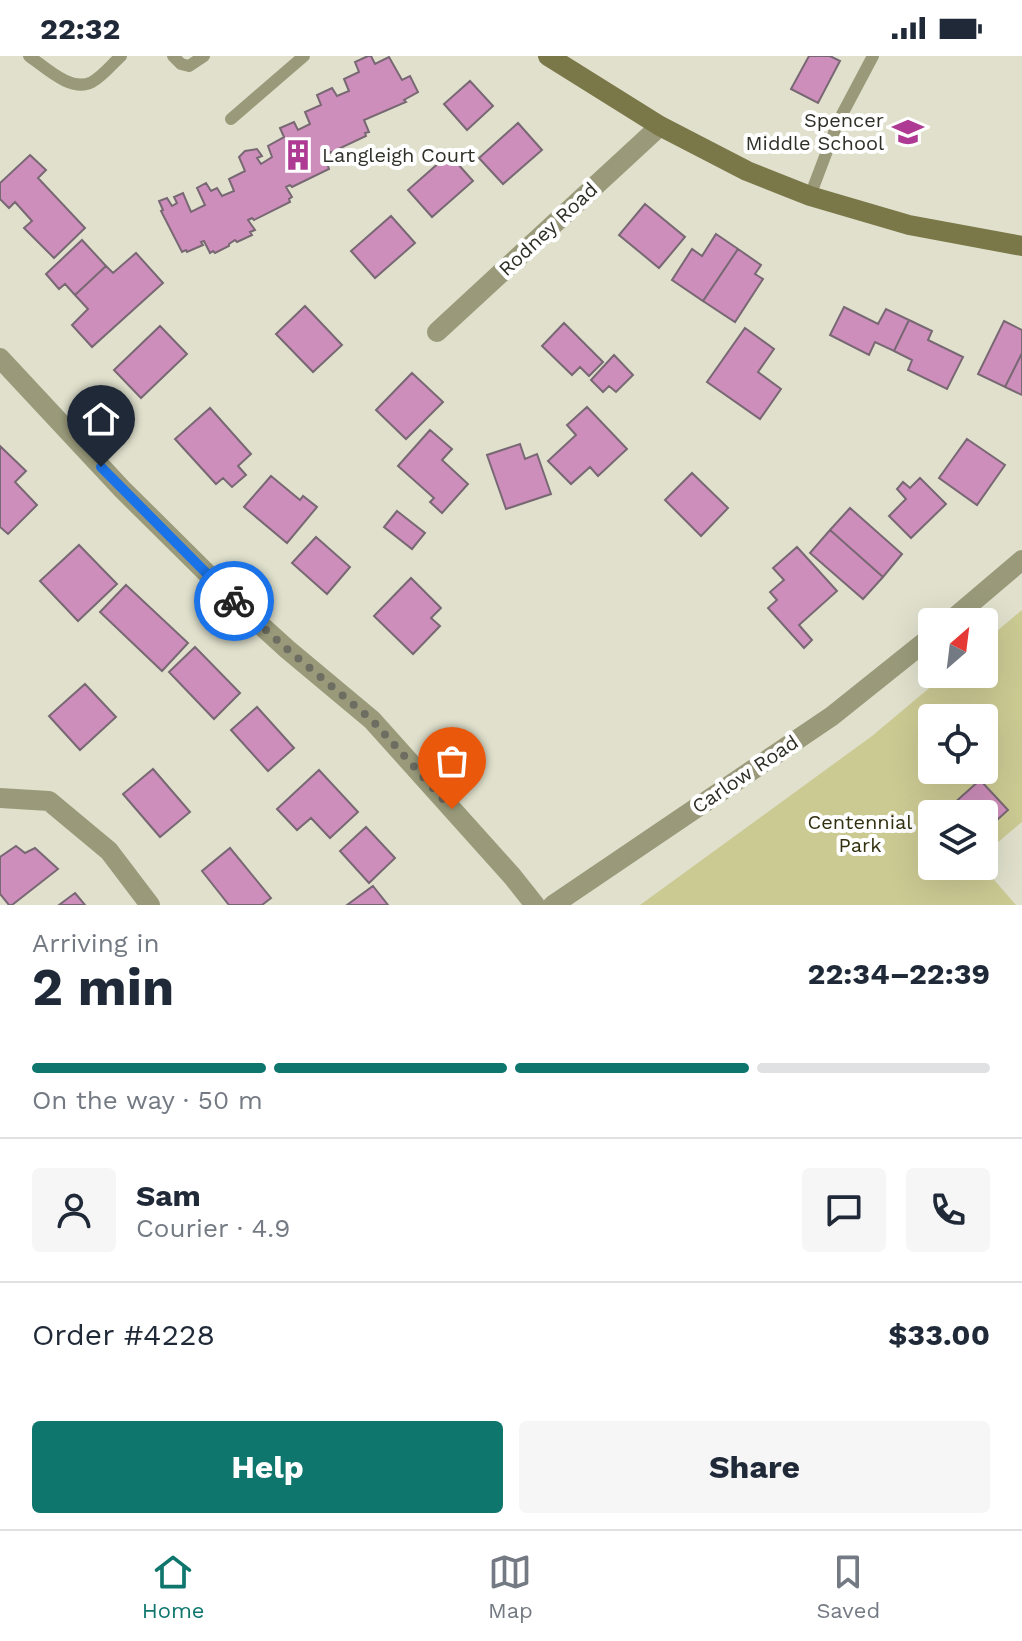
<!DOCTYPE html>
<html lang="en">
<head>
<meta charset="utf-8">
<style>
  body { margin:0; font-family:"Work Sans",sans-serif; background:#f6f6f7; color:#1f2937; height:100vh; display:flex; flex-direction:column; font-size:30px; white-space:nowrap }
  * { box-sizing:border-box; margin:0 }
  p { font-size:26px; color:#747a83 }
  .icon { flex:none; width:44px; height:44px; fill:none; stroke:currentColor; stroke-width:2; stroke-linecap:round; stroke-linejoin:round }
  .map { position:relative; height:849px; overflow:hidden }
  .drawer { display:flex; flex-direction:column; background:#fff; flex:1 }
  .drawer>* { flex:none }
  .needle { width:52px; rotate:28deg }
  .fabs { position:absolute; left:918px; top:552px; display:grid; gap:16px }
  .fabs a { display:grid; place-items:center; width:80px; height:80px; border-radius:8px; background:#fff; box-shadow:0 8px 32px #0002; font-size:40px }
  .pin { position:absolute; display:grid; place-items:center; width:68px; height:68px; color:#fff; margin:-82px -34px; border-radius:50% 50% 50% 0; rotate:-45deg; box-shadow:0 0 8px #0007 }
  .pin .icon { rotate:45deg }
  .courier { position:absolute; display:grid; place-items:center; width:80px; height:80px; margin:-40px; border:6px solid #1a73e8; border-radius:50%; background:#fff; color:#222; box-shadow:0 2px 10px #0007 }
  .head em { font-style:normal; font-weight:700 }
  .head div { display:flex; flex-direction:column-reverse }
  .head { display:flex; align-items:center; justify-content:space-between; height:136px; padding:0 32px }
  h1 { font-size:52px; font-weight:700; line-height:60px }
  .bar { display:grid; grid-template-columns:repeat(4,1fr); gap:12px 8px; align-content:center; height:96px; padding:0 32px }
  .bar i { height:10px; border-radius:6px; background:#e0e1e3 }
  .bar .selected { background:#0f766e }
  .bar p { grid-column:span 4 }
  .line { display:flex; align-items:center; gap:20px; padding:0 32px; border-top:2px solid #e0e1e3 }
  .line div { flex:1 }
  .round { display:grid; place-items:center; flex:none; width:84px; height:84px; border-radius:8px; background:#f6f6f7 }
  .cta { display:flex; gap:16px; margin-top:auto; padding:16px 32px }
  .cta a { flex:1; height:92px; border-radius:8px; background:#0f766e; color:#fff; font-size:32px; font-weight:700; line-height:92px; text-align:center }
  .cta a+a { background:#f6f6f7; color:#1f2937 }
  .status { display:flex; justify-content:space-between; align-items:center; height:56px; padding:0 40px; background:#fff; direction:ltr }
  .status svg { height:22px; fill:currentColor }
  .tab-bar { display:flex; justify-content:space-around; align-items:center; height:112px; border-top:2px solid #e0e1e3; background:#fff; font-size:22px; color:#747a83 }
  .tab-bar a { display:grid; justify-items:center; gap:4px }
  .tab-bar .selected { color:#0f766e }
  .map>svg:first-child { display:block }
  .green { fill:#ccca93; fill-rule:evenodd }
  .building { fill:#ce8ebb; stroke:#786873; stroke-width:2 }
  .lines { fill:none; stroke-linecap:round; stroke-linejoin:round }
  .lane { stroke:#9a9a7b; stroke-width:12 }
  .street { stroke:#9a9a7b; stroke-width:20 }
  .secondary { stroke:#7a7849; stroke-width:20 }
  .done { stroke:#6d6d62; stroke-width:8; stroke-dasharray:0 14.4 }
  .route { stroke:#1a73e8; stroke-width:10 }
  .labels { text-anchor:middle; stroke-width:8; stroke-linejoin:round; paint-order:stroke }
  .poi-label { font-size:20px; fill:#2f2f28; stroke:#fff; text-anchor:end }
  .street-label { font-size:20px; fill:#2f2f28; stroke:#fff }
  .park-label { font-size:20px; fill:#32300f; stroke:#fff }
</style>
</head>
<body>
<div class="status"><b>22:32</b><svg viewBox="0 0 49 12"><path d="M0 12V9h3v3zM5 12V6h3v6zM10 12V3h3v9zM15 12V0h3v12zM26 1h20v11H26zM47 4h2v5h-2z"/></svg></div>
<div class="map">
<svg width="1022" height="849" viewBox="0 0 1022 849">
  <rect width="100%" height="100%" fill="#e0e0cd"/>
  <path class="green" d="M 1022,554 L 1022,766 L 984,798 L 984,758 L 932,758 L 932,810 L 982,810 L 1016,849 L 640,849 L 872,680 L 946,618 L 984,618 L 984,586 ZM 932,662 L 984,662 L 984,714 L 932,714 Z"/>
  <path class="building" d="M 368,0 L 371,0 L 375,8 L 389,1 L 402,24 L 410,20 L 418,36 L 404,44 L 406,46 L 364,64 L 369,76 L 365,77 L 366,80 L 330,97 L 329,95 L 324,97 L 331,108 L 328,110 L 329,113 L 292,131 L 290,129 L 286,131 L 292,141 L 289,143 L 290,146 L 254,164 L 252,162 L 248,164 L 255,174 L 250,176 L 252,179 L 237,186 L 235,184 L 229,188 L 229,190 L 215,197 L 213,195 L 210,197 L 204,185 L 201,186 L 203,189 L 187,196 L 186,194 L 182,196 L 161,155 L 163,154 L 159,145 L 167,142 L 172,150 L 177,147 L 174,141 L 183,137 L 191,156 L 205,149 L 197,132 L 206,127 L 211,135 L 217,132 L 222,140 L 234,135 L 229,123 L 245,115 L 239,101 L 245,95 L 257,93 L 262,100 L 257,102 L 261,108 L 272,101 L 268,90 L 284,81 L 280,72 L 294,66 L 298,74 L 310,68 L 305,56 L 321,49 L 317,39 L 332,32 L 337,40 L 349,35 L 344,23 L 359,16 L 355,6 Z
    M 809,0 L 830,0 L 840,5 L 818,47 L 791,33 Z
    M 470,25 L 493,50 L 467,74 L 444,48 Z
    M 518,67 L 542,94 L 503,128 L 479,102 Z
    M 449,98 L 473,125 L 432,161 L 408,134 Z
    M 30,99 L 46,114 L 38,122 L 85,172 L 54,202 L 24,172 L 32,165 L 15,146 L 9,152 L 0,143 L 0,127 Z
    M 645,148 L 685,181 L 659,212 L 619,179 Z
    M 391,160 L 415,187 L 375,222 L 351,195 Z
    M 716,178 L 738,193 L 703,245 L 672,224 L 692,193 L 702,200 Z
    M 82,184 L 106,210 L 75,239 L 65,228 L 59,233 L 46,218 Z
    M 738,193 L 761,209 L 755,218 L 763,223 L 735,266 L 703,245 Z
    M 136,197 L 163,227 L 92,291 L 72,269 L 88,253 L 75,239 L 106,210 L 113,217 Z
    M 305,250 L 342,289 L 313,316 L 276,278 Z
    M 844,251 L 878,268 L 886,253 L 909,264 L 894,295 L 875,286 L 869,299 L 830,279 Z
    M 909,264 L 932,275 L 928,284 L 963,301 L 947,333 L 908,314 L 912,304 L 894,295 Z
    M 1004,265 L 1022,274 L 1022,297 L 1005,331 L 978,318 Z
    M 564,267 L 603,306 L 589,320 L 580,311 L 572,319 L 542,290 Z
    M 160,270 L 187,298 L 141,342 L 114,314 Z
    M 745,272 L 774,293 L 758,316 L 781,333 L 760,363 L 707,326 Z
    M 1022,297 L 1022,339 L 1005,331 Z
    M 614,299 L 633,319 L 616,336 L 609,330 L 603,336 L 591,324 Z
    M 412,317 L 443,346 L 406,383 L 376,354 Z
    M 587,351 L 627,393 L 598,420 L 590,411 L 571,428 L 548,405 L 576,379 L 567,369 Z
    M 210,352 L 251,398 L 238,410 L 246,419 L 232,431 L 223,422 L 216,428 L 175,383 Z
    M 430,374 L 452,393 L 442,404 L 468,428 L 442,457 L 430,446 L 434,442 L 398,410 Z
    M 967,383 L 1005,409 L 977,449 L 939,422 Z
    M 520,388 L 525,403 L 537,398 L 551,438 L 506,453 L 487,399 Z
    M 0,390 L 26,415 L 15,426 L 37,449 L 8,478 L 0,471 Z
    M 692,417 L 728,452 L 701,480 L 665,444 Z
    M 271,420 L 300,444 L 303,440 L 317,451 L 287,487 L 244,451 Z
    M 920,422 L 946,448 L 911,482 L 889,460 L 906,443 L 897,433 L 903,426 L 910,432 Z
    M 850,452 L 902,498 L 883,521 L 830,474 Z
    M 397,455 L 425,477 L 412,493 L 384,471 Z
    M 830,474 L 883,521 L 863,543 L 810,497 Z
    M 316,481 L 350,511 L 327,538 L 292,507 Z
    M 79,489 L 117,528 L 78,565 L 40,525 Z
    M 797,491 L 837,535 L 799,569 L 812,584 L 804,592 L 768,552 L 777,544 L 770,536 L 784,524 L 773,512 Z
    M 411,522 L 441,552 L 431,562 L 440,570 L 413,598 L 374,560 Z
    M 126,529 L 188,587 L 162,615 L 100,556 Z
    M 195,591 L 240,637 L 214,663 L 169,616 Z
    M 85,628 L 116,661 L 80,694 L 49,660 Z
    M 257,651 L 294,692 L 268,715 L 231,674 Z
    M 153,713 L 190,756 L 160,781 L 123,738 Z
    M 319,714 L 358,756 L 330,782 L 311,762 L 297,774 L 277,753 Z
    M 980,724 L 1008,754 L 997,764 L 989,755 L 984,759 L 942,758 Z
    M 366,771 L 395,802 L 369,827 L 340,795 Z
    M 16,790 L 25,797 L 35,792 L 58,813 L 12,849 L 9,849 L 0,838 L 0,801 Z
    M 230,792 L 271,842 L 262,849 L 229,849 L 202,815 Z
    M 373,830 L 388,849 L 347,849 Z
    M 75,837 L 85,849 L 59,849 Z"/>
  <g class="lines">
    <path class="lane" d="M 29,0 C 45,11 71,37 92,26 C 103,20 112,8 121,0
      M 173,0 L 181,8 L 189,10 L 204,0
      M 231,63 L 304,0
      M 810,140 L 838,66 L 873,0"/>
    <path class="street" d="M 437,276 L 660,70
      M 0,302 L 122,433 L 244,554 L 287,593 L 372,664 L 512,820 L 535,849
      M 949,566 L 1022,504
      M 0,742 L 49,745 L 109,795 L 150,849
      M 553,849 L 832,660 L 932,580"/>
    <path class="secondary" d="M 548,0 L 660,70 L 747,115 L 810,140 L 909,169 L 1022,190"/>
  </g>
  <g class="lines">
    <path class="done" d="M 234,545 L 287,593 L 372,664 L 452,753"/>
    <path class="route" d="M 101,411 L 234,545"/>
  </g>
  <defs>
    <symbol id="school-bare" viewBox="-9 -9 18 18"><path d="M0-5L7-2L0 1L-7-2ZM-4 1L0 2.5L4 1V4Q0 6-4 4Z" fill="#ae3a93" stroke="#fff" stroke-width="2.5" paint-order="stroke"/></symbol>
    <symbol id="building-bare" viewBox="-9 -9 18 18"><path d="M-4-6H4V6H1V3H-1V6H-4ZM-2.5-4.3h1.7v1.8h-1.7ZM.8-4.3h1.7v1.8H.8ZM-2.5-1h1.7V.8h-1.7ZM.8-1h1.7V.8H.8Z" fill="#ae3a93" stroke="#fff" stroke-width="2.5" paint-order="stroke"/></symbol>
  </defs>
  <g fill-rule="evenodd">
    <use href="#school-bare" x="886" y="54" width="44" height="44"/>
    <use href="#building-bare" x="276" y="77" width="44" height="44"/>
  </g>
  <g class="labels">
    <g class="poi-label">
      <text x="884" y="71">Spencer<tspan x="884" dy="23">Middle School</tspan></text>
      <text x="322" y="106" text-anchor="start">Langleigh Court</text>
    </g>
    <g class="street-label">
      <text transform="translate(548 173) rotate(-43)" y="7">Rodney Road</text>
      <text transform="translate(745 718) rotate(-34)" y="7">Carlow Road</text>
    </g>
    <g class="park-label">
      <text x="860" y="773">Centennial<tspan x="860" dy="23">Park</tspan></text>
    </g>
  </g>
</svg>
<div class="fabs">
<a><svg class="needle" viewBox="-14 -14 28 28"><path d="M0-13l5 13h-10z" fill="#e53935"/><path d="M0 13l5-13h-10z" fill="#747a83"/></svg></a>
<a><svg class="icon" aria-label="locate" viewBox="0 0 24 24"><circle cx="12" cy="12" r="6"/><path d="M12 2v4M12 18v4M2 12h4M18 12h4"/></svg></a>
<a><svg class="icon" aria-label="layers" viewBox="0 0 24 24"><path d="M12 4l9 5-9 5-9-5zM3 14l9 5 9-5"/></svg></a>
</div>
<div class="pin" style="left:452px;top:753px;background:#ea580c"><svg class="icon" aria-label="bag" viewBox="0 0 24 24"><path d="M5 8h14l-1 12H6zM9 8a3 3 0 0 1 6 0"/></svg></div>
<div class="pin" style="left:101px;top:411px;background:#1f2937"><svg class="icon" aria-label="home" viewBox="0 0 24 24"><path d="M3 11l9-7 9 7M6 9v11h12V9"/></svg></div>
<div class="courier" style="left:234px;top:545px"><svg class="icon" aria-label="bike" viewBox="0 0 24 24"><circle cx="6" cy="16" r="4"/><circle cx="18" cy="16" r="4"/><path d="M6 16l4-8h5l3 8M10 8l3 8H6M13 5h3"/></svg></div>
</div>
<section class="drawer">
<div class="head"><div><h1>2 min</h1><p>Arriving in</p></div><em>22:34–22:39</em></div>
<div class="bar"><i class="selected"></i><i class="selected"></i><i class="selected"></i><i></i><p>On the way · 50 m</p></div>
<div class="line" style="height:144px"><a class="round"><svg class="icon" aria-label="person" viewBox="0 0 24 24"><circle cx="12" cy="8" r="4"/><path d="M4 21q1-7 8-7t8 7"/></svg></a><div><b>Sam</b><p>Courier · 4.9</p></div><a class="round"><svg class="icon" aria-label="chat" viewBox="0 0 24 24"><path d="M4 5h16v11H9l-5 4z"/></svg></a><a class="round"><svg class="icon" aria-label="phone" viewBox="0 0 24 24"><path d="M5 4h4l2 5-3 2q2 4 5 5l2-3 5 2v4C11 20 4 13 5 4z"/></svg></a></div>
<div class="line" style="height:104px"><div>Order #4228</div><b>$33.00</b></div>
<div class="cta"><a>Help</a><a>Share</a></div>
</section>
<nav class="tab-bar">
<a class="selected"><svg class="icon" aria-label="home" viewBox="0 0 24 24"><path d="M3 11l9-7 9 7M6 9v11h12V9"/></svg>Home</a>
<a><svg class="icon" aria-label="map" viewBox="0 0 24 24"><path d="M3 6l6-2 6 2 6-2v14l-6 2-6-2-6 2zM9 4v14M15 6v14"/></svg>Map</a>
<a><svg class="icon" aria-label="saved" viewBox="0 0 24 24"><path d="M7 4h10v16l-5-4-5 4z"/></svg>Saved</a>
</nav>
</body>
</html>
